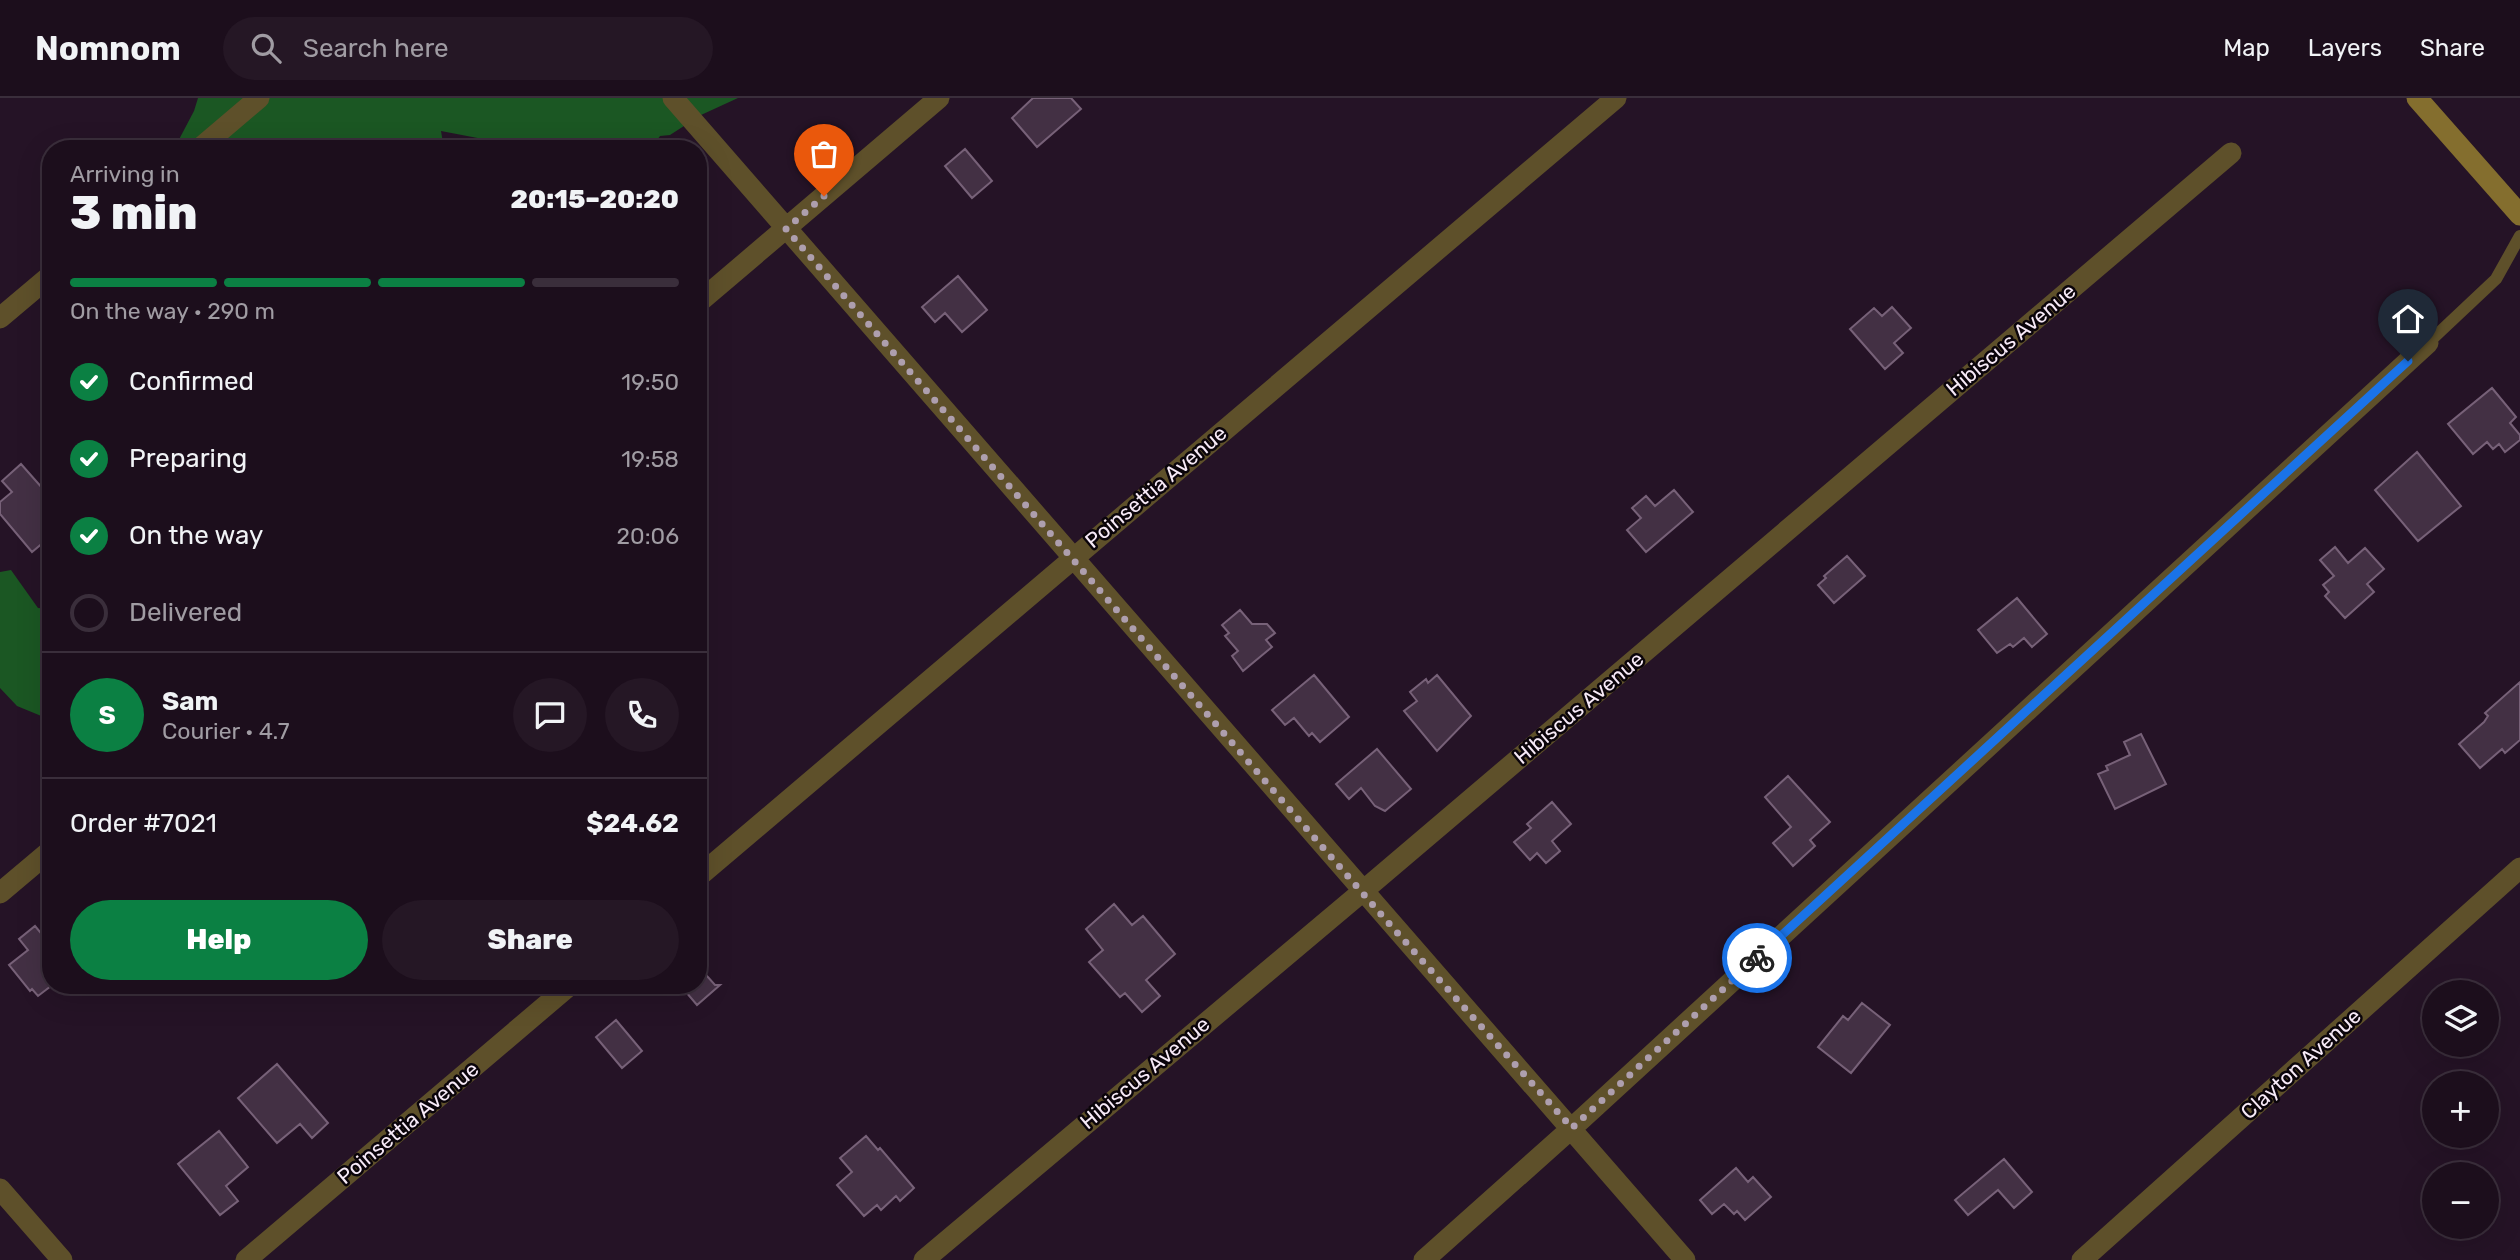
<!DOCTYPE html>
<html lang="en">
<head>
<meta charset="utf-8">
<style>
  body { margin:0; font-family:Rubik,sans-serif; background:#251725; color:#f1f3f6; height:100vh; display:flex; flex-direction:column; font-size:26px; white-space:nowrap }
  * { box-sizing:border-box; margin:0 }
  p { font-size:23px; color:#a09ca3 }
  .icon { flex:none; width:38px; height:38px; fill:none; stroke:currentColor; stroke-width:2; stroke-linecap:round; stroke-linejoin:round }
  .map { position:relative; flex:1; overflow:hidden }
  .panel { position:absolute; left:42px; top:42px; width:665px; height:854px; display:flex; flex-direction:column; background:#1c0e1c; border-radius:28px; box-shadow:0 7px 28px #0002,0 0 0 2px #3a2e3b }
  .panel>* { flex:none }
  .controls { position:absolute; left:2422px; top:882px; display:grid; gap:14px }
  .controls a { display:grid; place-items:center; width:77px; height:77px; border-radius:50%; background:#1c0e1c; box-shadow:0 7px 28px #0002,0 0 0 2px #3a2e3b; font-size:35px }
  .pin { position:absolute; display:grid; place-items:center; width:60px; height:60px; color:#fff; margin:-72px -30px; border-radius:50% 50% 50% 0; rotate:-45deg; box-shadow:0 0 7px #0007 }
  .pin .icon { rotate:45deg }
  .courier { position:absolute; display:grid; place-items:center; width:70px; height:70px; margin:-35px; border:5px solid #1a73e8; border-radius:50%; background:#fff; color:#222; box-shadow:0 2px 9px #0007 }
  .summary em { font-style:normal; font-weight:800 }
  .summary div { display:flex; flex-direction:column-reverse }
  .summary { display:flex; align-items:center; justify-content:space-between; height:119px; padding:0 28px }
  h1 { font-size:46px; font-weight:800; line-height:52px }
  .bar { display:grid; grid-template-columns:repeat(4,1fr); gap:10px 7px; align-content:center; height:84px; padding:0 28px }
  .bar i { height:9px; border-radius:5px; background:#3a2e3b }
  .bar .current { background:#0b8043 }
  .bar p { grid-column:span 4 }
  .line { display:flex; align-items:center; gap:18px; padding:0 28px; border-top:2px solid #3a2e3b }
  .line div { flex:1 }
  .round { display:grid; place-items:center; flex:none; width:74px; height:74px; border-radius:37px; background:#251725 }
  ol { padding:0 28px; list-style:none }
  li { display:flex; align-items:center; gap:21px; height:77px }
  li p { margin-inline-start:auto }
  li .icon { padding:7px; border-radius:50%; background:#0b8043; color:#fff; stroke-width:4 }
  li:last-child { color:#a09ca3 }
  li i { width:38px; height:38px; border:4px solid #3a2e3b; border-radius:50% }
  .cta { display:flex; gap:14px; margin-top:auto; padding:14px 28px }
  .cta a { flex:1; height:80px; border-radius:42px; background:#0b8043; color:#fff; font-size:28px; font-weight:800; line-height:80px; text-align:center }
  .cta a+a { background:#251725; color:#f1f3f6 }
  header { display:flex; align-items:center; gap:42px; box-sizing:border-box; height:98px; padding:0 35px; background:#1c0e1c; border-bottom:2px solid #3a2e3b }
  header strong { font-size:33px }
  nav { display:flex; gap:38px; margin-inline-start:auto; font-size:24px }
  .search { width:490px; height:63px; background:#251725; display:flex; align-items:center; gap:18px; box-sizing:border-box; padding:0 24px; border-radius:38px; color:#a09ca3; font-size:26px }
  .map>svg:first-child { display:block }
  .forest { fill:#1b5723 }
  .building { fill:#433044; stroke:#776178; stroke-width:2 }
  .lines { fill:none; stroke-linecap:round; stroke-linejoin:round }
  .lane { stroke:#5e502a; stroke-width:12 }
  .street { stroke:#5e502a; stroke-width:21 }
  .secondary { stroke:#846e2e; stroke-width:21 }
  .done { stroke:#ae9fae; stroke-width:7; stroke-dasharray:0 12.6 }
  .route { stroke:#1a73e8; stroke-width:9 }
  .labels { text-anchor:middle; stroke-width:5; stroke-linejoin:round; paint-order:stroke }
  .street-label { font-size:21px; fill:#f7eaf7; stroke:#0a040a }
</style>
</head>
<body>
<header>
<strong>Nomnom</strong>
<div class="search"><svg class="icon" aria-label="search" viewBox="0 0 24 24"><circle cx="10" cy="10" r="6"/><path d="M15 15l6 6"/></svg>Search here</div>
<nav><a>Map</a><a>Layers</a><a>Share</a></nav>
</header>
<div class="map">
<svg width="2520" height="1162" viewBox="0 0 2520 1162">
  <rect width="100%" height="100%" fill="#251326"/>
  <path class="forest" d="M 198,0 L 738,0 L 701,17 L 670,37 L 660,38 L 651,51 L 496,51 L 488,42 L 441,33 L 444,51 L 174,51 L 194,13 Z
    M 11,472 L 38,510 L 51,511 L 51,622 L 17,608 L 0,590 L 0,474 Z"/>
  <path class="building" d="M 1033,0 L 1071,0 L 1081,11 L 1037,49 L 1012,20 Z
    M 965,51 L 992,83 L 972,100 L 945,68 Z
    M 958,178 L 987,212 L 962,234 L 945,215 L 935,224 L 922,209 Z
    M 1892,209 L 1911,230 L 1894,245 L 1903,255 L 1885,271 L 1850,231 L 1874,210 L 1882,218 Z
    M 2492,290 L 2516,319 L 2510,325 L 2520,337 L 2520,342 L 2505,354 L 2499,346 L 2493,351 L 2487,344 L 2473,356 L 2448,326 Z
    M 2417,354 L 2461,408 L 2418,443 L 2375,392 Z
    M 21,366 L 51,400 L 51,438 L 32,454 L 0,416 L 0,404 L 12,394 L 2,383 Z
    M 1674,392 L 1693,414 L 1646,454 L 1627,432 L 1641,420 L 1632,410 L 1646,398 L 1655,408 Z
    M 2335,449 L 2348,465 L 2365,450 L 2384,471 L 2367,486 L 2374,494 L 2345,520 L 2325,498 L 2329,494 L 2323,487 L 2334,478 L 2320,462 Z
    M 1847,458 L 1865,478 L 1834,505 L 1818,487 L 1826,480 L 1824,478 Z
    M 2017,500 L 2047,536 L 2032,549 L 2024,540 L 2013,549 L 2010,546 L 1997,555 L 1978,532 Z
    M 1240,512 L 1252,526 L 1267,526 L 1275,535 L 1266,542 L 1272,549 L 1243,573 L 1232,558 L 1238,553 L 1225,538 L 1229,535 L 1222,527 Z
    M 1314,577 L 1349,619 L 1320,644 L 1312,635 L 1309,638 L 1294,620 L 1285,627 L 1272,612 Z
    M 1437,577 L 1471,618 L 1437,653 L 1404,613 L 1417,603 L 1410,594 L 1426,581 L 1428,585 Z
    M 2520,584 L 2520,642 L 2505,655 L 2502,651 L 2480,670 L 2459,646 L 2484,624 L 2488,618 L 2485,615 Z
    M 2141,636 L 2166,686 L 2115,711 L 2098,676 L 2108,672 L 2106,668 L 2130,657 L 2124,644 Z
    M 1377,651 L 1411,691 L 1385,713 L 1375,708 L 1361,690 L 1349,701 L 1336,686 Z
    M 1788,678 L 1830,724 L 1810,742 L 1815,748 L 1793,768 L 1773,745 L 1791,729 L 1765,699 Z
    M 1552,704 L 1571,726 L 1552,743 L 1560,753 L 1546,765 L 1537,755 L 1530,762 L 1514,744 L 1531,730 L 1527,726 Z
    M 1114,806 L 1132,827 L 1143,818 L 1175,856 L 1146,882 L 1160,898 L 1142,914 L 1125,895 L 1120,899 L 1089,864 L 1103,852 L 1086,831 Z
    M 35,828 L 51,847 L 51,888 L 38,898 L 32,891 L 30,893 L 9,867 L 28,852 L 19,841 Z
    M 698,868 L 715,887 L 720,887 L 697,907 L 680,887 L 698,887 Z
    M 1862,905 L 1890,927 L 1851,975 L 1818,949 L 1843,918 L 1848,922 Z
    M 616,922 L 642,953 L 622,970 L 596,939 Z
    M 277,966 L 328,1025 L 312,1040 L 300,1026 L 277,1045 L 238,1000 Z
    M 219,1033 L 248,1069 L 226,1088 L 238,1103 L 220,1117 L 178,1066 Z
    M 866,1038 L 878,1052 L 880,1050 L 914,1090 L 900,1103 L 896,1098 L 881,1112 L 877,1107 L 864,1118 L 837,1087 L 852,1074 L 840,1060 Z
    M 2004,1061 L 2032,1094 L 2014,1110 L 1998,1092 L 1968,1117 L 1955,1102 Z
    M 1736,1070 L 1748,1084 L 1753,1079 L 1771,1099 L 1745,1122 L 1737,1113 L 1734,1116 L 1724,1106 L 1712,1116 L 1700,1102 Z"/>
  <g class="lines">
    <path class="lane" d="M 2428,245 L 2496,181 L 2520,138"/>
    <path class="street" d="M 673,0 L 1685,1162
      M 199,51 L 259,0
      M 698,205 L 939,0
      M 0,220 L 51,177
      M 698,779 L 1616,0
      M 0,795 L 51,752
      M 0,1091 L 62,1162
      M 246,1162 L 570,887
      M 924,1162 L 1363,793 L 2231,55
      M 1424,1162 L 1572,1030 L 2428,245
      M 2082,1162 L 2520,770"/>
    <path class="secondary" d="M 2417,0 L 2520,117"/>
  </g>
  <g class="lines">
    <path class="done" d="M 824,98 L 786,131 L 1385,821 L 1572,1030 L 1757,860"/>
    <path class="route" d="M 1757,860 L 2408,263"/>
  </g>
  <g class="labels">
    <g class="street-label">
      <text transform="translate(2011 242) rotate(-40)" y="7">Hibiscus Avenue</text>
      <text transform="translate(1156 389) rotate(-40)" y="7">Poinsettia Avenue</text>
      <text transform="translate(1579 610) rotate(-40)" y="7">Hibiscus Avenue</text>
      <text transform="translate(2301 966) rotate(-42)" y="7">Clayton Avenue</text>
      <text transform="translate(1145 975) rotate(-40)" y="7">Hibiscus Avenue</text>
      <text transform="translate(408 1025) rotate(-40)" y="7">Poinsettia Avenue</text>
    </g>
  </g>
</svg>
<div class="controls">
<a><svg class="icon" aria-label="layers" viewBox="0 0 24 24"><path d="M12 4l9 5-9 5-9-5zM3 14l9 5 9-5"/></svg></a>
<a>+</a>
<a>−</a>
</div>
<div class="pin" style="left:824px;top:98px;background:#ea580c"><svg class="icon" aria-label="bag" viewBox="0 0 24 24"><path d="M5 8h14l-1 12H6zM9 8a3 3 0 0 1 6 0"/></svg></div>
<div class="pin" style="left:2408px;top:263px;background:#1f2937"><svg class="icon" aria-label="home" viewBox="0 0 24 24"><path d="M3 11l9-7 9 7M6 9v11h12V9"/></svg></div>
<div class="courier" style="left:1757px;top:860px"><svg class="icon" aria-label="bike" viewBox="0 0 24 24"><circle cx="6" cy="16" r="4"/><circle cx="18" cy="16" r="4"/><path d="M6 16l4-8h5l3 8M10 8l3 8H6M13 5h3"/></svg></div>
<section class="panel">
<div class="summary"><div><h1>3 min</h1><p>Arriving in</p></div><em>20:15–20:20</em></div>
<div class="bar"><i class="current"></i><i class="current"></i><i class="current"></i><i></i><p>On the way · 290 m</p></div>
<ol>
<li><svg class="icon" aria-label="check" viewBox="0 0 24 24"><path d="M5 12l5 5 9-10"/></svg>Confirmed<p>19:50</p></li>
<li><svg class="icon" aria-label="check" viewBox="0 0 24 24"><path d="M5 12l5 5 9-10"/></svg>Preparing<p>19:58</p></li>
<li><svg class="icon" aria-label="check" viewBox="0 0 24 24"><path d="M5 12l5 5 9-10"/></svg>On the way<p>20:06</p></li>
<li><i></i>Delivered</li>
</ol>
<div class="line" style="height:126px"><b class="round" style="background:#0b8043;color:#fff">S</b><div><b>Sam</b><p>Courier · 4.7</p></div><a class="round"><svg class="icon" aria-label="chat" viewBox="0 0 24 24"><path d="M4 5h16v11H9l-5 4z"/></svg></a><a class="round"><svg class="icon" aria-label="phone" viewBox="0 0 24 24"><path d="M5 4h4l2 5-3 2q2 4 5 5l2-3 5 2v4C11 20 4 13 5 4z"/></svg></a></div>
<div class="line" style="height:91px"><div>Order #7021</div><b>$24.62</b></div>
<div class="cta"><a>Help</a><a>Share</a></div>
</section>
</div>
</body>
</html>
